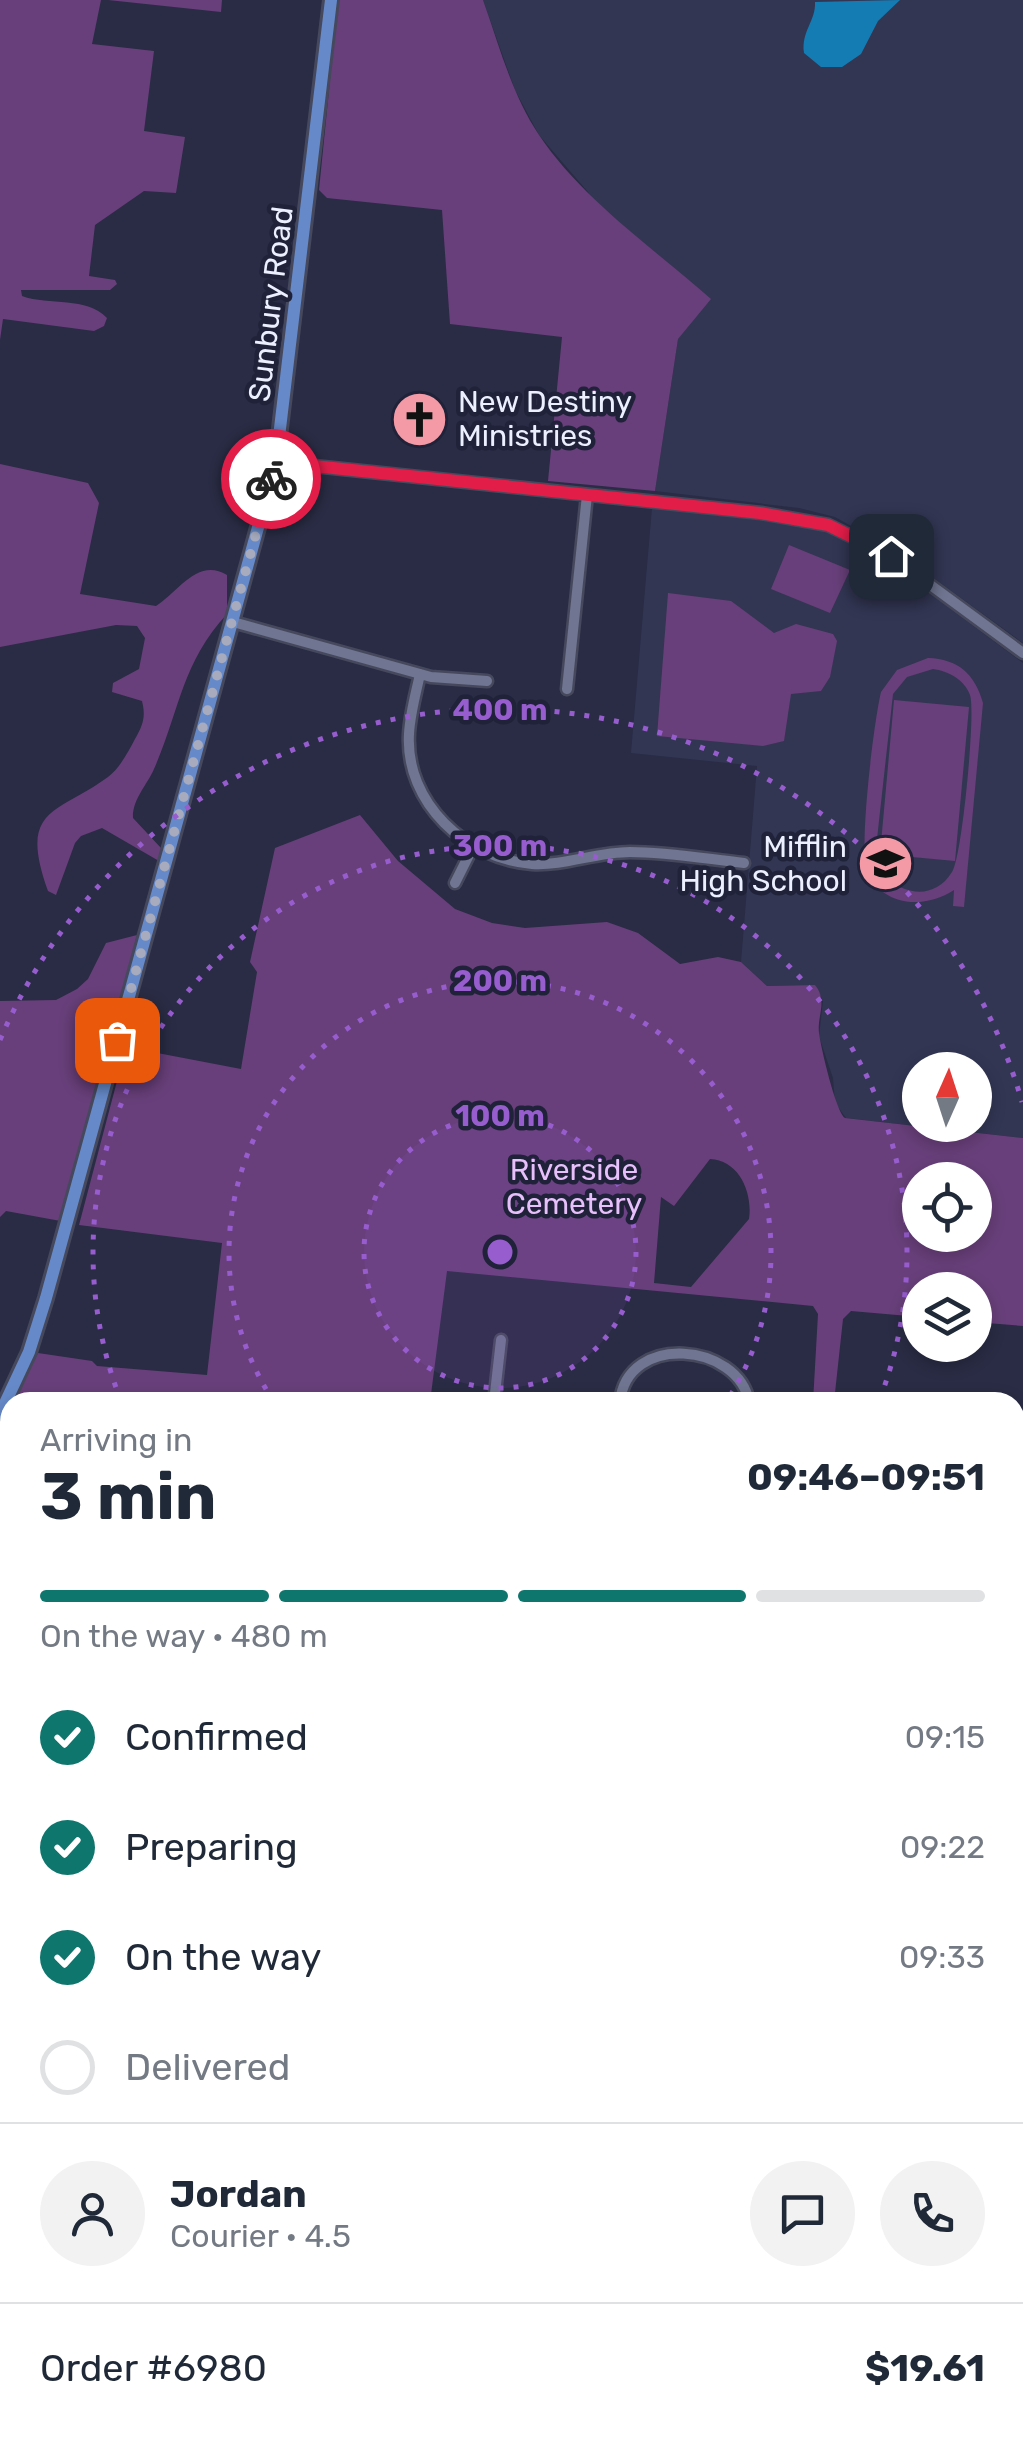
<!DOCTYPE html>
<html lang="en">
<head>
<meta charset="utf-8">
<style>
  body { margin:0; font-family:Rubik,sans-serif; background:#f2f2f3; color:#1f2937; height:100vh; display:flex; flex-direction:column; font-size:38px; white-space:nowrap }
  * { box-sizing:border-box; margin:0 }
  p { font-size:32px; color:#747a83 }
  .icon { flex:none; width:55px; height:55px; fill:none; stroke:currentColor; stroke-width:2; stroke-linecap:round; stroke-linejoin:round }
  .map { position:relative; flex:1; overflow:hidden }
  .sheet { position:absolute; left:0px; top:1392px; width:1025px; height:1062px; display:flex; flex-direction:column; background:#fff; border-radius:30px 30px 0 0; box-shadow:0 5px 15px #0003 }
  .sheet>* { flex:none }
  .needle { width:65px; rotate:3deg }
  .buttons { position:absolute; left:902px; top:1052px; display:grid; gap:20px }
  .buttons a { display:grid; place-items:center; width:90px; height:90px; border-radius:50%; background:#fff; box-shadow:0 5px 15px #0003; font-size:50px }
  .pin { position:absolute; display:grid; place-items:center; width:85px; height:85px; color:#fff; margin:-42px; border-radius:20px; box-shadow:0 5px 15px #0006 }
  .courier { position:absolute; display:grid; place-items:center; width:100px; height:100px; margin:-50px; border:8px solid #e11d48; border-radius:50%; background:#fff; color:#222; box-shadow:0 2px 12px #0007 }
  .overview em { font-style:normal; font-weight:700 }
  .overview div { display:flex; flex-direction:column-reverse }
  .overview { display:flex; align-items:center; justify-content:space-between; height:170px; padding:0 40px }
  h1 { font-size:65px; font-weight:700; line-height:75px }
  .bar { display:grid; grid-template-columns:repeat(4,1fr); gap:15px 10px; align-content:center; height:120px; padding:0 40px }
  .bar i { height:12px; border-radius:8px; background:#e0e1e3 }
  .bar .selected { background:#0f766e }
  .bar p { grid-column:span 4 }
  .line { display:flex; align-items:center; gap:25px; padding:0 40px; border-top:2px solid #e0e1e3 }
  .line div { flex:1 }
  .round { display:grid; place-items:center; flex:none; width:105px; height:105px; border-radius:52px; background:#f2f2f3 }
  ol { padding:0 40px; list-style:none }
  li { display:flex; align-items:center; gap:30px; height:110px }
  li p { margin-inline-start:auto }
  li .icon { padding:10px; border-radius:50%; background:#0f766e; color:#fff; stroke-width:4 }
  li:last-child { color:#747a83 }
  li i { width:55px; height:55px; border:5px solid #e0e1e3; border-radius:50% }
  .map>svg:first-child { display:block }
  .built { fill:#323653; fill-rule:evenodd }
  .green { fill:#683f7a; fill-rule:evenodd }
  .water { fill:#157cb3 }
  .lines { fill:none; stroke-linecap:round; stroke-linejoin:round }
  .minor-casing { stroke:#46495d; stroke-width:15 }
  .major-casing { stroke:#46495d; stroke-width:18 }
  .minor { stroke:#707591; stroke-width:10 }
  .major { stroke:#668ac9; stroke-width:12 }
  .done { stroke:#a7abbd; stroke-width:10; stroke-dasharray:0 18 }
  .route { stroke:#e11d48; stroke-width:12 }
  .ring { fill:none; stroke:#975dcf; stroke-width:5; stroke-dasharray:5 10 }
  .labels { text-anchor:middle; stroke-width:9; stroke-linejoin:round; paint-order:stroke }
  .street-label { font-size:30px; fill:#ebeffe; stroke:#1f2239 }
  .poi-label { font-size:30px; fill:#ebeffe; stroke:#1f2239; text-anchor:start }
  .park-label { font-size:30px; fill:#e7bffa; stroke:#1f2239 }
  .centre { fill:#975dcf; stroke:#1f2239; stroke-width:5 }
  .ring-label { font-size:30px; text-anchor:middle; font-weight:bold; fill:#975dcf; stroke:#1f2239; stroke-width:9; stroke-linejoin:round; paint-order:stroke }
</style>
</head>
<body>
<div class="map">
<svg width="1023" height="2454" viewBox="0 0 1023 2454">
  <rect width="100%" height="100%" fill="#292c44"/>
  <path class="built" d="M 483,0 L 1023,0 L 1023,643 L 899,553 L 835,517 L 799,508 L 655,491 L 678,339 L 588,192 L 539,135 L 515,90 Z
    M 652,508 L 793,524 L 828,532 L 897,569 L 1023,663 L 1023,1138 L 846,1118 L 835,1103 L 833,1078 L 819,1036 L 823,1001 L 815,985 L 767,986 L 741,962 L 757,766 L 631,753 ZM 920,1070 L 975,1070 L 975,1125 L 920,1125 Z
    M 10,1510 L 10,1727 L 0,1726 L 0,1549 Z"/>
  <path class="green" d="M 0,0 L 101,0 L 92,44 L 154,51 L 144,131 L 185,137 L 176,193 L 144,191 L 95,225 L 89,276 L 115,280 L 117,284 L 110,290 L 21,290 L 22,296 C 49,306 87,296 107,318 L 104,326 L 94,331 L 3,319 L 0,340 Z
    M 108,0 L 222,0 L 221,12 Z
    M 338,0 L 483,0 C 499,45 512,95 539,135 C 582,199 653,248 711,299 L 678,339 L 655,491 L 548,481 L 562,337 L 450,324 L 442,210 L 327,198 L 319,190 Z
    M 0,464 L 88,483 L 99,503 L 80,594 L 156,606 C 178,592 198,557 227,575 L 227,614 C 181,664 180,710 154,769 C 147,785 132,800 133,818 L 161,848 L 162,857 L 159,861 L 102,828 L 81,836 L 75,843 L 56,895 L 48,891 C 18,807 56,815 108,777 C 120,768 128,752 135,739 C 143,725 146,717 142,701 L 112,692 L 113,683 L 139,669 L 145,638 L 137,626 L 116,625 L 0,647 Z
    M 789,545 L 850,570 L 830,613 L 771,589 Z
    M 668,593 L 731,601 L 774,633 L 796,624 L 833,634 L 837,641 L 830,677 L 821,691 L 791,694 L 784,741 L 763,746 L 657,736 Z
    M 928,658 C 958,659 975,674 983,703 L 964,907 L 953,906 L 954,890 C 922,911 876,906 866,864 C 860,838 874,721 881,692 L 897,670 ZM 933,669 C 948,671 964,679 970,695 C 976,711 962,858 952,872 C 929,910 877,888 876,848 L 893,694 L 907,677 Z
    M 894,700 L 969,707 L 955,861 L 880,854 Z
    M 360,815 L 398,861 L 455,909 L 492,923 L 525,928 L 607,922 L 638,933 L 680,964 L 718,957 L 741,962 L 767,986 L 815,985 C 828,1001 817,1015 819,1033 C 821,1048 836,1112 845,1118 L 1023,1138 L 1023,1326 L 975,1322 L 975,1290 L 920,1290 L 920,1317 L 851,1311 L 843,1319 L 834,1402 L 813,1402 L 818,1314 L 813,1306 L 447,1271 L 430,1402 L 13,1402 L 38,1353 L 92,1361 L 97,1366 L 207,1375 L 222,1243 L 79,1225 L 126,1047 L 241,1069 L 257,972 L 250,962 L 275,848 ZM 710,1159 C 739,1160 753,1193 749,1219 L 691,1287 L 654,1283 L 661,1197 L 674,1206 ZM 920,1180 L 975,1180 L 975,1235 L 920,1235 Z
    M 137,935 L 66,1222 L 6,1211 L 0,1217 L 0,1001 L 56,1000 L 77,989 L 88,979 L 106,943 Z
    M 10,1407 L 10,1510 L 0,1549 L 0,1425 Z
    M 0,1868 L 10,1869 L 10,2036 L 0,2035 Z"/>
  <path class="water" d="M 900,0 L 878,21 L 861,54 L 842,67 L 821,67 L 804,53 C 801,31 816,21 815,2 Z"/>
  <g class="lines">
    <defs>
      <path id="minor" d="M 276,462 L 761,513 L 828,525 L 891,556 L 1023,653
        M 233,622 L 431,677 L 487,681
        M 420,674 C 416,693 410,714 409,734 C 405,803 466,859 532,864 C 564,866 597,852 630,852 C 668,852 707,859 744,863
        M 567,689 L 587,495
        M 455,883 L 473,847
        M 899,1400 L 903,1402
        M 494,1402 L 501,1340
        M 620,1402 C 627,1332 739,1343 749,1402
        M 1015,1423 L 1023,1424
        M 1015,2086 L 1023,2009
        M 0,2110 L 10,2111 L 0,2203
        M 1015,2223 L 1023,2224
        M 0,2283 L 10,2284
        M 1015,2361 L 1017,2344
        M 0,2405 L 10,2406
        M 1015,2444 L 1023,2445
        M 651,2445 L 654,2454
        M 93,2454 L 94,2445
        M 214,2454 L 215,2445
        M 334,2454 L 336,2445
        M 1003,2454 L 1004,2445"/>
      <path id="major" d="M 0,1414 L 29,1352 L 46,1298 L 276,462 L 331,0
        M 0,1728 L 10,1729
        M 1015,1843 L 1023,1844"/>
    </defs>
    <use href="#minor" class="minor-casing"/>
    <use href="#major" class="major-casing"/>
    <use href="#minor" class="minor"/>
    <use href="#major" class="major"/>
  </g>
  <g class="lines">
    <path class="done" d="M 117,1040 L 271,479"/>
    <path class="route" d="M 271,479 L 276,462 L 760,513 L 828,525 L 891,556"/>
  </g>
  <circle cx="500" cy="1252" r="136" fill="#975dcf" fill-opacity=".12"/>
  <g class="ring">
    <circle cx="500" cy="1252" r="136"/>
    <path d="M274 1402A271 271 0 1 1 726 1402"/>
    <path d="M121 1401A407 407 0 1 1 879 1401"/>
    <path d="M0 1040A543 543 0 0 1 1022 1102"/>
  </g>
  <defs>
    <symbol id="church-disc" viewBox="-11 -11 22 22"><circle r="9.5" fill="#f49aa6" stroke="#1f2239"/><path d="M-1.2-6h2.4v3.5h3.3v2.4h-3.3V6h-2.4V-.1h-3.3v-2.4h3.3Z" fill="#111"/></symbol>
    <symbol id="school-disc" viewBox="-11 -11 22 22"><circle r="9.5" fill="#f49aa6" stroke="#1f2239"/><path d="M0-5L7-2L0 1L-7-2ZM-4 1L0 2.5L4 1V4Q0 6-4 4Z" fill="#111"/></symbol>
  </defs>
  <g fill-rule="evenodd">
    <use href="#church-disc" x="388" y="388" width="63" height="63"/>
    <use href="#school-disc" x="854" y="832" width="63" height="63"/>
  </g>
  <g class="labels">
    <g class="street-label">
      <text transform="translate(271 304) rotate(-83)" y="10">Sunbury Road</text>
    </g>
    <g class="poi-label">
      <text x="458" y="412">New Destiny<tspan x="458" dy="34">Ministries</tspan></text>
      <text x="847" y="857" text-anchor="end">Mifflin<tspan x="847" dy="34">High School</tspan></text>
    </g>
    <g class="park-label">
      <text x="574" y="1180">Riverside<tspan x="574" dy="34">Cemetery</tspan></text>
    </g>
  </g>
  <circle cx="500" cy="1252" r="15" class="centre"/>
  <g class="ring-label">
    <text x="500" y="720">400 m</text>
    <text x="500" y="856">300 m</text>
    <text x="500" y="991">200 m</text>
    <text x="500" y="1126">100 m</text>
  </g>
</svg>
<div class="buttons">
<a><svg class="needle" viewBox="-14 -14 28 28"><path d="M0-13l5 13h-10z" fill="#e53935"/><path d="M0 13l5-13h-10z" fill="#747a83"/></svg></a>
<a><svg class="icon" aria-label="locate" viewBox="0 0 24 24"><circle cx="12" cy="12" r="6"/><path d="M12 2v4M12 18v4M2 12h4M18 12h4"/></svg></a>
<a><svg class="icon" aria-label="layers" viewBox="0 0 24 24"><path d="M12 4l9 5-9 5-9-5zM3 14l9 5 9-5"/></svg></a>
</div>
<div class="pin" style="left:117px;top:1040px;background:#ea580c"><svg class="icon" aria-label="bag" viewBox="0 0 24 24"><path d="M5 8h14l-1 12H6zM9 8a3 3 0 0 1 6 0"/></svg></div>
<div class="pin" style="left:891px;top:556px;background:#1f2937"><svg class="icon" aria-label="home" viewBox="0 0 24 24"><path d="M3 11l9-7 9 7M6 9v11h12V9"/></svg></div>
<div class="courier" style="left:271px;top:479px"><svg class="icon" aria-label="bike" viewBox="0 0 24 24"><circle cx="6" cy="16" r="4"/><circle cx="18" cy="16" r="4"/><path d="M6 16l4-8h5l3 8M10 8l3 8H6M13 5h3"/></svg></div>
<section class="sheet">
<div class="overview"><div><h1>3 min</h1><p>Arriving in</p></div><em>09:46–09:51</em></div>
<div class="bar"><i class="selected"></i><i class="selected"></i><i class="selected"></i><i></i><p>On the way · 480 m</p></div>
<ol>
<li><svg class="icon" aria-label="check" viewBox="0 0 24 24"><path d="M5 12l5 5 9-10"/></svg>Confirmed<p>09:15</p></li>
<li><svg class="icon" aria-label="check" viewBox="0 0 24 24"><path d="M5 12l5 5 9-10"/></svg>Preparing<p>09:22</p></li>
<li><svg class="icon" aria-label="check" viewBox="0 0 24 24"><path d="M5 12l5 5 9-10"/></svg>On the way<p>09:33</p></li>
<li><i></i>Delivered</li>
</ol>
<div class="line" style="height:180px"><a class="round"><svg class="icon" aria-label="person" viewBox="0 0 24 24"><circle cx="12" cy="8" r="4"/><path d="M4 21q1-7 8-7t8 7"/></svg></a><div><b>Jordan</b><p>Courier · 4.5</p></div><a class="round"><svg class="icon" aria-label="chat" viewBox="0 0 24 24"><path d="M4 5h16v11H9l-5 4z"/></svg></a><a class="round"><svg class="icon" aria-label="phone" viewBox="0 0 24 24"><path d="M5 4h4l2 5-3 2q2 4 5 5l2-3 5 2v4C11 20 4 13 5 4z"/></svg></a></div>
<div class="line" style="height:130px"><div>Order #6980</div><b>$19.61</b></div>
</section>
</div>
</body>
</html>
